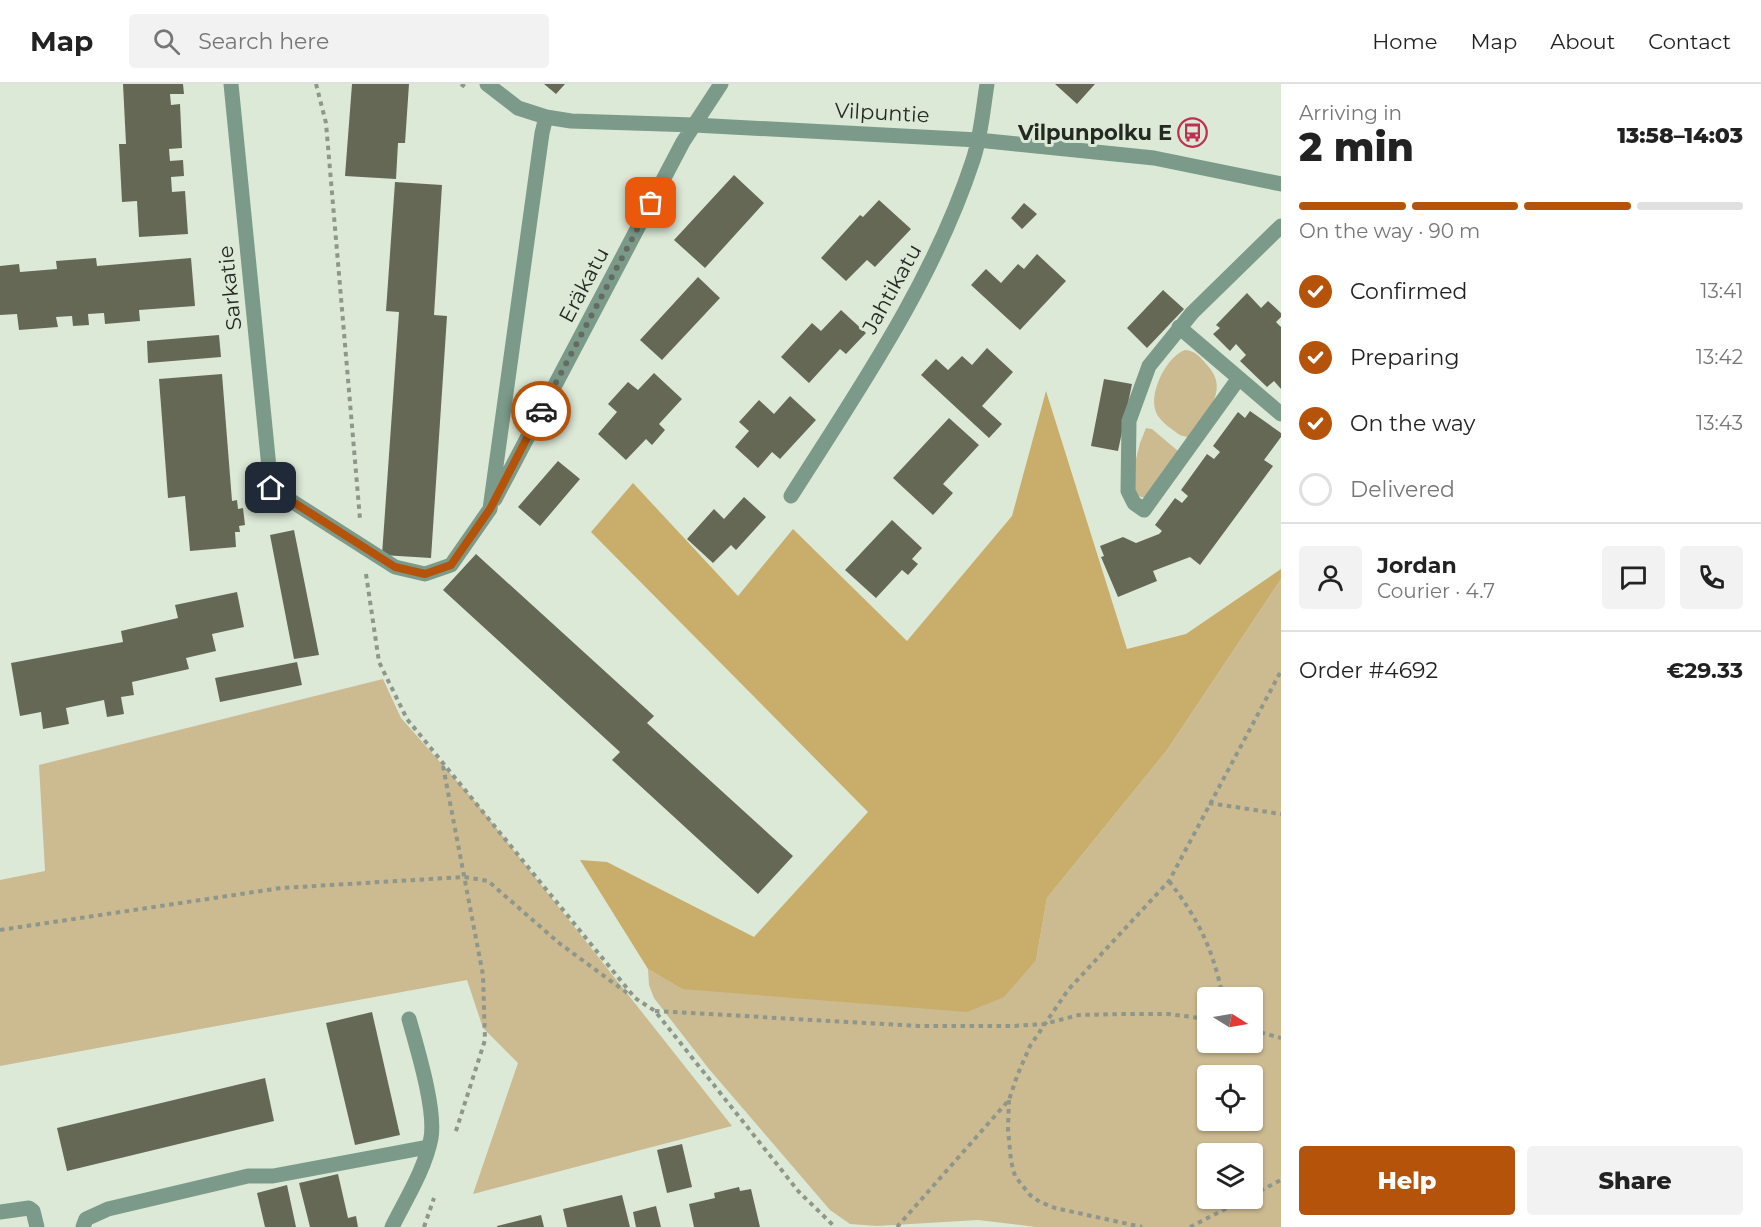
<!DOCTYPE html>
<html lang="en">
<head>
<meta charset="utf-8">
<style>
  body { margin:0; font-family:Montserrat,sans-serif; background:#f2f2f2; color:#222; height:100vh; display:flex; flex-direction:column; font-size:22px; white-space:nowrap }
  * { box-sizing:border-box; margin:0 }
  p { font-size:20px; color:#767676 }
  .icon { flex:none; width:33px; height:33px; fill:none; stroke:currentColor; stroke-width:2; stroke-linecap:round; stroke-linejoin:round }
  .map { position:relative; flex:1; overflow:hidden }
  .panel { display:flex; flex-direction:column; background:#fff; width:480px }
  .panel>* { flex:none }
  .needle { width:39px; rotate:101deg }
  .buttons { position:absolute; left:1197px; top:903px; display:grid; gap:12px }
  .buttons a { display:grid; place-items:center; width:66px; height:66px; border-radius:6px; background:#fff; box-shadow:0 2px 4px #0004; font-size:30px }
  .pin { position:absolute; display:grid; place-items:center; width:51px; height:51px; color:#fff; margin:-26px; border-radius:12px; box-shadow:0 3px 9px #0006 }
  .courier { position:absolute; display:grid; place-items:center; width:60px; height:60px; margin:-30px; border:4px solid #b45309; border-radius:50%; background:#fff; color:#222; box-shadow:0 2px 8px #0007 }
  .overview em { font-style:normal; font-weight:800 }
  .overview div { display:flex; flex-direction:column-reverse }
  .overview { display:flex; align-items:center; justify-content:space-between; height:102px; padding:0 18px }
  h1 { font-size:39px; font-weight:800; line-height:45px }
  .bar { display:grid; grid-template-columns:repeat(4,1fr); gap:9px 6px; align-content:center; height:72px; padding:0 18px }
  .bar i { height:8px; border-radius:4px; background:#e0e0e0 }
  .bar .current { background:#b45309 }
  .bar p { grid-column:span 4 }
  .line { display:flex; align-items:center; gap:15px; padding:0 18px; border-top:2px solid #e0e0e0 }
  .line div { flex:1 }
  .round { display:grid; place-items:center; flex:none; width:63px; height:63px; border-radius:6px; background:#f2f2f2 }
  ol { padding:0 18px; list-style:none }
  li { display:flex; align-items:center; gap:18px; height:66px }
  li p { margin-inline-start:auto }
  li .icon { padding:6px; border-radius:50%; background:#b45309; color:#fff; stroke-width:4 }
  li:last-child { color:#767676 }
  li i { width:33px; height:33px; border:3px solid #e0e0e0; border-radius:50% }
  .cta { display:flex; gap:12px; margin-top:auto; padding:12px 18px }
  .cta a { flex:1; height:69px; border-radius:6px; background:#b45309; color:#fff; font-size:24px; font-weight:800; line-height:69px; text-align:center }
  .cta a+a { background:#f2f2f2; color:#222 }
  header { display:flex; align-items:center; gap:36px; box-sizing:border-box; height:84px; padding:0 30px; background:#fff; border-bottom:2px solid #e0e0e0 }
  header strong { font-size:28px }
  nav { display:flex; gap:33px; margin-inline-start:auto; font-size:21px }
  .search { width:420px; height:54px; background:#f2f2f2; display:flex; align-items:center; gap:15px; box-sizing:border-box; padding:0 21px; border-radius:6px; color:#767676; font-size:22px }
  main { display:flex; flex:1; min-height:0 }
  .map>svg:first-child { display:block }
  .green { fill:#ccba91; fill-rule:evenodd }
  .forest { fill:#c9ad6b }
  .building { fill:#666856 }
  .lines { fill:none; stroke-linecap:round; stroke-linejoin:round }
  .path { stroke:#8e978a; stroke-width:4; stroke-dasharray:4.5 4.5; stroke-linecap:butt }
  .minor { stroke:#7b9a8a; stroke-width:15 }
  .done { stroke:#646c61; stroke-width:6; stroke-dasharray:0 10.8 }
  .route { stroke:#b45309; stroke-width:8 }
  .labels { text-anchor:middle; stroke-width:6; stroke-linejoin:round; paint-order:stroke }
  .street-label { font-size:21px; fill:#242922; stroke:#dce9d7 }
  .poi-label { font-size:21px; font-weight:bold; fill:#242922; stroke:#dce9d7; text-anchor:end }
</style>
</head>
<body>
<header>
<strong>Map</strong>
<div class="search"><svg class="icon" aria-label="search" viewBox="0 0 24 24"><circle cx="10" cy="10" r="6"/><path d="M15 15l6 6"/></svg>Search here</div>
<nav><a>Home</a><a>Map</a><a>About</a><a>Contact</a></nav>
</header>
<main>
<div class="map">
<svg width="1281" height="1143" viewBox="0 0 1281 1143">
  <rect width="100%" height="100%" fill="#dce9d7"/>
  <path class="green" d="M 1185,266 C 1196,267 1200,273 1207,281 C 1231,306 1205,330 1190,353 C 1183,353 1179,351 1173,346 C 1166,341 1157,334 1155,325 C 1150,307 1167,272 1185,266 Z
    M 1146,344 L 1152,345 L 1178,367 L 1146,414 L 1137,412 L 1133,398 L 1135,379 L 1140,359 Z
    M 1281,495 L 1281,1143 L 1036,1143 L 978,1136 L 877,1142 L 850,1140 L 830,1126 L 709,985 L 654,914 L 649,901 L 648,885 L 682,905 L 1036,876 L 1047,814 L 1167,666 ZM 1208,914 L 1252,914 L 1252,958 L 1208,958 ZM 1208,992 L 1252,992 L 1252,1036 L 1208,1036 ZM 1208,1070 L 1252,1070 L 1252,1114 L 1208,1114 Z
    M 383,595 L 401,634 L 478,721 L 732,1042 L 473,1110 L 518,979 L 483,944 L 467,896 L 0,982 L 0,796 L 45,787 L 39,681 Z"/>
  <path class="forest" d="M 1046,307 L 1127,565 L 1186,550 L 1281,485 L 1281,495 L 1167,666 L 1047,814 L 1036,876 L 1004,913 L 967,928 L 682,905 L 648,885 L 580,776 L 607,778 L 754,853 L 868,728 L 591,448 L 633,399 L 738,512 L 793,445 L 907,557 L 1012,432 Z"/>
  <path class="building" d="M 123,0 L 183,0 L 184,10 L 170,10 L 171,21 L 180,20 L 182,64 L 169,65 L 170,77 L 183,76 L 184,92 L 171,93 L 172,108 L 185,107 L 188,150 L 139,153 L 137,117 L 122,118 L 119,60 L 126,60 Z
    M 352,0 L 409,0 L 405,59 L 398,59 L 396,95 L 345,92 Z
    M 544,0 L 565,0 L 556,10 Z
    M 1055,0 L 1095,0 L 1077,20 Z
    M 734,91 L 764,119 L 705,184 L 674,156 Z
    M 395,98 L 442,101 L 434,231 L 447,232 L 431,474 L 382,471 L 399,228 L 386,227 Z
    M 879,116 L 911,145 L 875,183 L 867,176 L 846,197 L 821,174 L 860,131 L 863,133 Z
    M 1024,119 L 1037,130 L 1022,145 L 1011,134 Z
    M 1037,170 L 1066,197 L 1020,246 L 971,201 L 986,185 L 1001,199 L 1018,180 L 1024,185 Z
    M 96,174 L 97,182 L 191,174 L 195,222 L 139,226 L 140,237 L 105,240 L 104,229 L 88,230 L 89,241 L 73,242 L 72,232 L 56,233 L 58,243 L 19,246 L 17,230 L 0,231 L 0,182 L 19,180 L 20,188 L 57,185 L 56,177 Z
    M 698,193 L 720,214 L 662,276 L 640,256 Z
    M 1163,206 L 1184,225 L 1147,264 L 1127,244 Z
    M 1247,209 L 1261,224 L 1268,217 L 1281,229 L 1281,233 L 1276,238 L 1281,243 L 1281,305 L 1274,297 L 1267,303 L 1240,277 L 1246,271 L 1236,260 L 1230,267 L 1213,250 L 1220,244 L 1216,241 Z
    M 841,226 L 866,249 L 846,270 L 840,265 L 809,299 L 781,273 L 812,239 L 821,247 Z
    M 219,251 L 221,273 L 148,279 L 147,257 Z
    M 987,264 L 1013,288 L 982,322 L 1002,340 L 989,354 L 921,291 L 936,275 L 948,286 L 962,272 L 972,281 Z
    M 654,289 L 682,315 L 659,340 L 665,346 L 652,361 L 646,355 L 626,376 L 598,350 L 617,328 L 608,320 L 628,298 L 638,306 Z
    M 222,290 L 232,417 L 237,416 L 238,425 L 243,424 L 245,441 L 239,442 L 240,448 L 235,448 L 236,463 L 190,467 L 185,412 L 168,414 L 159,295 Z
    M 1104,295 L 1132,300 L 1118,367 L 1091,362 Z
    M 790,312 L 816,336 L 780,375 L 772,368 L 758,384 L 735,363 L 749,347 L 739,338 L 759,316 L 774,330 Z
    M 1250,327 L 1281,349 L 1281,353 L 1264,376 L 1273,382 L 1200,481 L 1190,473 L 1153,487 L 1157,497 L 1118,513 L 1101,473 L 1104,472 L 1100,462 L 1123,453 L 1136,459 L 1159,450 L 1162,447 L 1155,441 L 1175,414 L 1182,419 L 1188,412 L 1181,406 L 1207,370 L 1214,375 L 1220,368 L 1213,362 L 1238,328 L 1245,334 Z
    M 949,334 L 979,361 L 943,400 L 953,409 L 933,431 L 893,394 Z
    M 558,377 L 580,395 L 540,442 L 518,423 Z
    M 744,413 L 766,433 L 736,466 L 731,461 L 713,479 L 687,455 L 714,425 L 724,435 Z
    M 892,436 L 922,464 L 912,475 L 918,480 L 908,491 L 902,486 L 876,514 L 845,486 Z
    M 294,446 L 319,571 L 294,575 L 270,451 Z
    M 476,470 L 654,632 L 647,639 L 793,772 L 758,810 L 612,676 L 620,668 L 443,506 Z
    M 237,508 L 244,543 L 212,550 L 216,567 L 186,574 L 189,585 L 132,598 L 134,611 L 121,613 L 124,630 L 107,633 L 104,616 L 66,624 L 69,640 L 43,645 L 41,628 L 20,632 L 11,579 L 123,558 L 121,547 L 178,534 L 175,521 Z
    M 297,578 L 302,601 L 220,618 L 215,594 Z
    M 372,928 L 400,1051 L 355,1061 L 326,939 Z
    M 265,994 L 274,1037 L 67,1087 L 57,1044 Z
    M 682,1060 L 692,1103 L 667,1109 L 657,1066 Z
    M 338,1090 L 348,1134 L 356,1132 L 358,1143 L 310,1143 L 299,1099 Z
    M 287,1101 L 296,1143 L 265,1143 L 257,1109 Z
    M 739,1103 L 740,1107 L 751,1105 L 760,1143 L 694,1143 L 689,1120 L 715,1114 L 714,1109 Z
    M 622,1111 L 630,1143 L 567,1143 L 563,1125 Z
    M 656,1122 L 661,1143 L 636,1143 L 633,1128 Z
    M 541,1131 L 544,1143 L 497,1143 L 497,1142 Z"/>
  <g class="lines">
    <path class="path" d="M 316,0 L 326,39 L 360,435
      M 461,0 L 468,5
      M 366,490 L 379,578 L 407,635 L 635,914 L 655,927 L 799,1108 L 835,1143
      M 443,682 L 483,891 L 485,956 L 455,1050
      M 1209,719 L 1281,730
      M 1169,797 C 1199,836 1213,865 1223,914
      M 0,846 L 281,804 L 464,793 L 488,797 L 559,859 L 630,911
      M 655,927 L 919,942 L 1013,942 L 1044,940 L 1079,931 L 1124,930 L 1168,930 L 1208,935
      M 1252,946 L 1281,954
      M 1009,1016 L 1008,1045 L 1011,1077 L 1015,1092 L 1030,1111 L 1040,1118 L 1055,1124 L 1142,1143
      M 1252,1111 L 1281,1096
      M 424,1143 L 434,1114
      M 897,1143 L 1009,1016 L 1017,992 L 1030,962 L 1068,906 L 1169,797 L 1281,587
      M 1190,1143 L 1247,1114"/>
    <path class="minor" d="M 231,0 L 271,404 L 395,483 L 425,490 L 451,481 L 490,425 L 542,49 L 546,33
      M 487,0 L 518,24 L 546,33 L 571,37 L 694,41 L 978,56 L 1154,74 L 1281,100
      M 1179,243 L 1281,330
      M 1239,294 L 1144,426 L 1134,419 L 1128,407 L 1129,337 L 1149,282 L 1192,229 L 1281,142
      M 791,412 C 859,305 933,198 973,76 C 981,52 983,25 987,0
      M 495,415 L 683,58 L 721,0
      M 0,1128 L 29,1124 L 33,1127 L 37,1143
      M 83,1143 L 86,1135 L 108,1125 L 248,1092 L 273,1092 L 428,1063
      M 392,1143 C 406,1115 425,1085 431,1054 C 436,1025 417,964 409,935"/>
  </g>
  <g class="lines">
    <path class="done" d="M 541,327 L 651,119"/>
    <path class="route" d="M 271,404 L 395,483 L 425,490 L 451,481 L 490,425 L 541,327"/>
  </g>
  <defs>
    <symbol id="bus-ring" viewBox="-11 -11 22 22"><circle r="9.5" fill="#dce9d7" stroke="#bf2f52" stroke-width="1.5"/><path d="M-5-6H5V4H4V6H2V4H-2V6H-4V4H-5ZM-3.5-4V0h7V-4ZM-3.5 1.2v1.5H-2V1.2ZM2 1.2v1.5H3.5V1.2Z" fill="#bf2f52"/></symbol>
  </defs>
  <g fill-rule="evenodd">
    <use href="#bus-ring" x="1176" y="32" width="33" height="33"/>
  </g>
  <g class="labels">
    <g class="street-label">
      <text transform="translate(882 29) rotate(3)" y="7">Vilpuntie</text>
      <text transform="translate(584 201) rotate(-62)" y="7">Eräkatu</text>
      <text transform="translate(230 204) rotate(-96)" y="7">Sarkatie</text>
      <text transform="translate(892 205) rotate(-61)" y="7">Jahtikatu</text>
    </g>
    <g class="poi-label">
      <text x="1172" y="56">Vilpunpolku E</text>
    </g>
  </g>
</svg>
<div class="buttons">
<a><svg class="needle" viewBox="-14 -14 28 28"><path d="M0-13l5 13h-10z" fill="#e53935"/><path d="M0 13l5-13h-10z" fill="#767676"/></svg></a>
<a><svg class="icon" aria-label="locate" viewBox="0 0 24 24"><circle cx="12" cy="12" r="6"/><path d="M12 2v4M12 18v4M2 12h4M18 12h4"/></svg></a>
<a><svg class="icon" aria-label="layers" viewBox="0 0 24 24"><path d="M12 4l9 5-9 5-9-5zM3 14l9 5 9-5"/></svg></a>
</div>
<div class="pin" style="left:651px;top:119px;background:#ea580c"><svg class="icon" aria-label="bag" viewBox="0 0 24 24"><path d="M5 8h14l-1 12H6zM9 8a3 3 0 0 1 6 0"/></svg></div>
<div class="pin" style="left:271px;top:404px;background:#1f2937"><svg class="icon" aria-label="home" viewBox="0 0 24 24"><path d="M3 11l9-7 9 7M6 9v11h12V9"/></svg></div>
<div class="courier" style="left:541px;top:327px"><svg class="icon" aria-label="car" viewBox="0 0 24 24"><path d="M5 17H2v-5l4-1 3-4h7l3 4 3 1v5h-3M9 17h6M6 11h13"/><circle cx="7" cy="17" r="2"/><circle cx="17" cy="17" r="2"/></svg></div>
</div>
<section class="panel">
<div class="overview"><div><h1>2 min</h1><p>Arriving in</p></div><em>13:58–14:03</em></div>
<div class="bar"><i class="current"></i><i class="current"></i><i class="current"></i><i></i><p>On the way · 90 m</p></div>
<ol>
<li><svg class="icon" aria-label="check" viewBox="0 0 24 24"><path d="M5 12l5 5 9-10"/></svg>Confirmed<p>13:41</p></li>
<li><svg class="icon" aria-label="check" viewBox="0 0 24 24"><path d="M5 12l5 5 9-10"/></svg>Preparing<p>13:42</p></li>
<li><svg class="icon" aria-label="check" viewBox="0 0 24 24"><path d="M5 12l5 5 9-10"/></svg>On the way<p>13:43</p></li>
<li><i></i>Delivered</li>
</ol>
<div class="line" style="height:108px"><a class="round"><svg class="icon" aria-label="person" viewBox="0 0 24 24"><circle cx="12" cy="8" r="4"/><path d="M4 21q1-7 8-7t8 7"/></svg></a><div><b>Jordan</b><p>Courier · 4.7</p></div><a class="round"><svg class="icon" aria-label="chat" viewBox="0 0 24 24"><path d="M4 5h16v11H9l-5 4z"/></svg></a><a class="round"><svg class="icon" aria-label="phone" viewBox="0 0 24 24"><path d="M5 4h4l2 5-3 2q2 4 5 5l2-3 5 2v4C11 20 4 13 5 4z"/></svg></a></div>
<div class="line" style="height:78px"><div>Order #4692</div><b>€29.33</b></div>
<div class="cta"><a>Help</a><a>Share</a></div>
</section>
</main>
</body>
</html>
